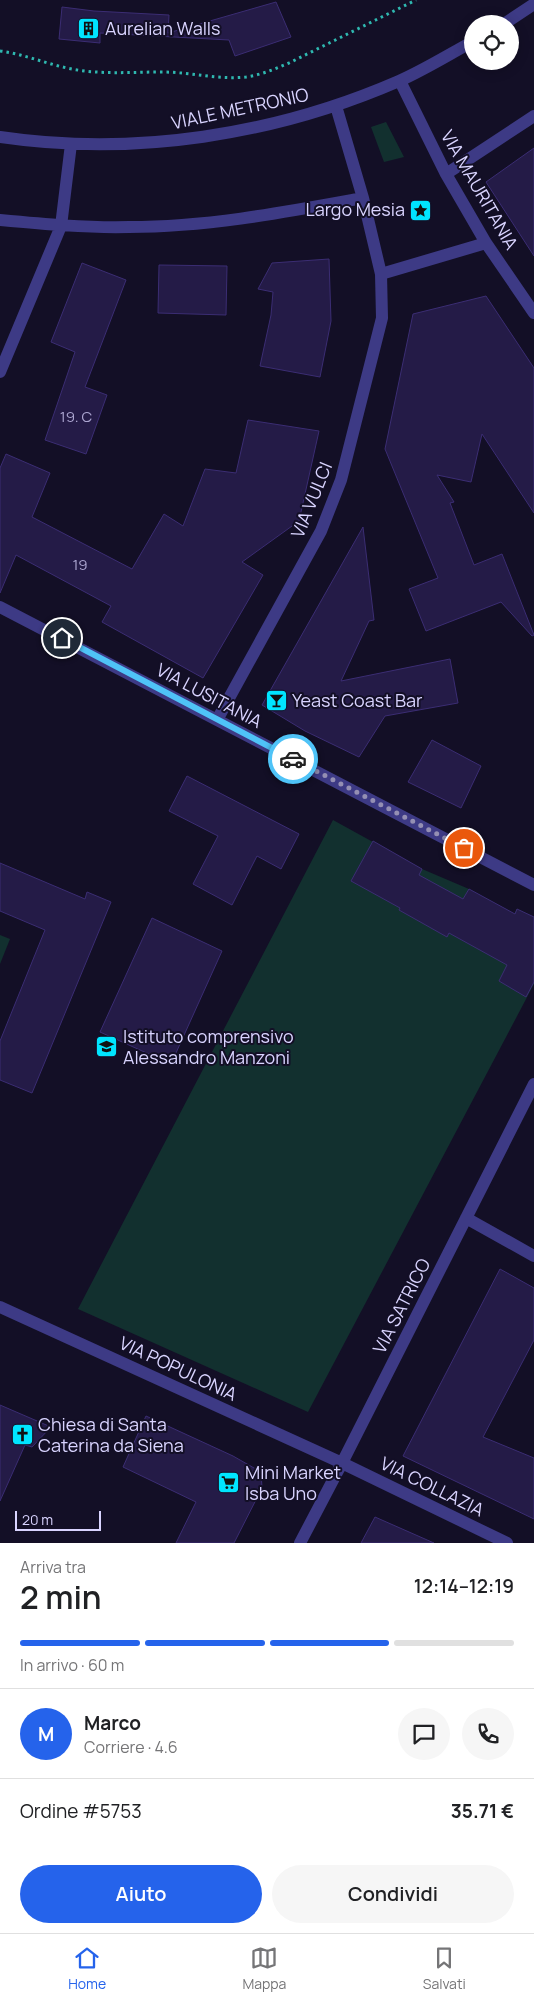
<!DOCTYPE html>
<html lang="it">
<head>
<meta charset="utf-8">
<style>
  body { margin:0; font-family:Manrope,sans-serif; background:#f6f6f6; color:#202124; height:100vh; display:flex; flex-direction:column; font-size:19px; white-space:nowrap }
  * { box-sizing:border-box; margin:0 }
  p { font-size:16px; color:#757577 }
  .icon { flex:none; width:28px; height:28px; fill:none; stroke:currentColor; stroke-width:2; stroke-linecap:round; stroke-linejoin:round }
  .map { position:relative; height:1543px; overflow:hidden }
  .side { display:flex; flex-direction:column; background:#fff; flex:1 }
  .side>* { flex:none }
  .fabs { position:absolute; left:464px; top:15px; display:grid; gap:10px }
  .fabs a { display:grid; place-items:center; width:55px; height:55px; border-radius:50%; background:#fff; box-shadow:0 2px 12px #0003; font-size:25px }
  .scale { position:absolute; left:15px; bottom:12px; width:86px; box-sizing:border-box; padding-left:5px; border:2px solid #d9d4ff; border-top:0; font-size:14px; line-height:18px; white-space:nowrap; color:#d9d4ff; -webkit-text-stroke:4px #130f26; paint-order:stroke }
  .pin { position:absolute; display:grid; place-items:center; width:42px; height:42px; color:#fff; margin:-21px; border:2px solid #fff; border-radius:50%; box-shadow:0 1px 5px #0007 }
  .courier { position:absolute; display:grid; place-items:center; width:50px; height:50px; margin:-25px; border:4px solid #4fc3f7; border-radius:50%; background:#fff; color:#222; box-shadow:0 1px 6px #0007 }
  .summary em { font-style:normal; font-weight:600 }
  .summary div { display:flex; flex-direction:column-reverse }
  .summary { display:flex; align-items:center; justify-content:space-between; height:85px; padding:0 20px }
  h1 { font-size:32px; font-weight:600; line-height:38px }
  .bar { display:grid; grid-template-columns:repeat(4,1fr); gap:8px 5px; align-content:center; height:60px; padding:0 20px }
  .bar i { height:6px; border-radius:4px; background:#e0e0e0 }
  .bar .on { background:#2563eb }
  .bar p { grid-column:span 4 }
  .line { display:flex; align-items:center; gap:12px; padding:0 20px; border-top:1px solid #e0e0e0 }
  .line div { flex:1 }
  .round { display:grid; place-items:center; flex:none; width:52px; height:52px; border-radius:26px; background:#f6f6f6 }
  .button { display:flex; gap:10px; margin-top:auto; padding:10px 20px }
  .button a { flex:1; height:58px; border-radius:30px; background:#2563eb; color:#fff; font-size:20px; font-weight:600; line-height:58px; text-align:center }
  .button a+a { background:#f6f6f6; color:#202124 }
  .tabs { display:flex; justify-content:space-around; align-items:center; height:70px; border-top:1px solid #e0e0e0; background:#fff; font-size:14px; color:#757577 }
  .tabs a { display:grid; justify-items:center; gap:2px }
  .tabs .on { color:#2563eb }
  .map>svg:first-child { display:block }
  .green { fill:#12302f }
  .building { fill:#241b47; stroke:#3b2d73 }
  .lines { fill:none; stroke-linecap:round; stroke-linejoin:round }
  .path { stroke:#2fb8b0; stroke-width:3; stroke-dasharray:2.5 4; stroke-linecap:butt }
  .minor { stroke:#3d3a85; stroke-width:12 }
  .done { stroke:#948fb3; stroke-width:5; stroke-dasharray:0 9 }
  .route { stroke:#4fc3f7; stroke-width:6 }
  .labels { text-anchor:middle; stroke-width:4; stroke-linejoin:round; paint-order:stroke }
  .number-label { font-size:15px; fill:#aca6d1 }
  .poi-label { font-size:18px; fill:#d9d4ff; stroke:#130f26; text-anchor:start }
  .street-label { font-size:18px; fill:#d9d4ff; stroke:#130f26 }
</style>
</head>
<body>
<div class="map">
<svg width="534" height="1543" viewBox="0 0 534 1543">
  <rect width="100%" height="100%" fill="#130f26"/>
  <path class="green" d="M 386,122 L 404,157 L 384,162 L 371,127 Z
    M 333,820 L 422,869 L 469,889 L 514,914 L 517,909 L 534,917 L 534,984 L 308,1412 L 78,1309 Z
    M 0,935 L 10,939 L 0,964 Z"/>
  <path class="building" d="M 276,2 L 291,37 L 235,56 L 229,40 L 100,33 L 100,43 L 59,39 L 62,7 L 94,11 L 169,15 L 168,33 Z
    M 534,148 L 534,256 L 486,182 Z
    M 329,259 L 331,321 L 320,377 L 260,366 L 271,315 L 273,292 L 258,289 L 272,263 Z
    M 82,263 L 126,280 L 85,387 L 107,395 L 86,454 L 45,440 L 75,352 L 51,342 Z
    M 159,265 L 227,266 L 226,315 L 158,313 Z
    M 486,296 L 534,368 L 534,513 L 482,434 L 471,482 L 437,475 L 454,502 L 450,503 L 474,565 L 502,554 L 534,635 L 532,636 L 501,602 L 426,631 L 409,589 L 438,578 L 385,449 L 413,314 Z
    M 248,420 L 319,431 L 299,521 L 242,562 L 263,575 L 203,678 L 102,622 L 111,606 L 16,555 L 0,593 L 0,468 L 6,454 L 50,473 L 32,517 L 132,569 L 164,514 L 183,526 L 205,469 L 236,473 Z
    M 363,527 L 374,620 L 369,621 L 341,681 L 450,659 L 458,703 L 385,716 L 359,757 L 305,731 L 262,705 Z
    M 432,740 L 481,766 L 461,808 L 408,782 Z
    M 187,776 L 299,834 L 281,869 L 257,856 L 232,905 L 193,884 L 218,836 L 169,811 Z
    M 373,841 L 422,869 L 419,875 L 463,899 L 469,889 L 515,914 L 517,909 L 534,917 L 534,982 L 526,997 L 499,981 L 507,965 L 449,933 L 447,937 L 399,910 L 400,908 L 351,881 Z
    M 0,863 L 85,899 L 87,892 L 111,902 L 32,1093 L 0,1080 L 0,1041 L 45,930 L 0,911 Z
    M 152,918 L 222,951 L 171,1064 L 100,1032 Z
    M 500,1269 L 534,1288 L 534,1340 L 483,1437 L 534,1458 L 534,1519 L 403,1456 Z
    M 0,1405 L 51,1427 L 32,1447 L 25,1445 L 0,1501 Z
    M 146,1416 L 233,1456 L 261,1472 L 262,1488 L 234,1543 L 176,1543 L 196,1502 L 123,1467 Z
    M 375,1517 L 434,1543 L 361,1543 Z"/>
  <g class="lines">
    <path class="path" d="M 0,51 C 23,54 44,63 67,68 C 98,75 129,72 162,72 C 190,72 218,80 246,77 C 261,75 275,69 289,63 L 416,0"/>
    <path class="minor" d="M 504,24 L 534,4
      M 400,81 L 446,174 L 486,243 L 534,313
      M 0,137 C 134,157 275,135 399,81 C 424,70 448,55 472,42
      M 446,174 L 534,116
      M 0,220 C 43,224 86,228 129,227 C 208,227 286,212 363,198
      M 381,274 L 486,243
      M 0,372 L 61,226 L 71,144
      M 0,607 L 534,885
      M 217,720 L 321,531 L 341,480 L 382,318 L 381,274 L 363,198 L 336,106
      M 466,1218 L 534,1256
      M 0,1307 L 342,1463 L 507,1543
      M 300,1543 L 342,1463 L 534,1084"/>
  </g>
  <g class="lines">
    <path class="done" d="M 293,759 L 464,848"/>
    <path class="route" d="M 62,638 L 293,759"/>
  </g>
  <defs>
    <symbol id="building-square" viewBox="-11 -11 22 22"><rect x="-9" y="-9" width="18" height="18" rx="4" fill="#00e5ff" stroke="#130f26"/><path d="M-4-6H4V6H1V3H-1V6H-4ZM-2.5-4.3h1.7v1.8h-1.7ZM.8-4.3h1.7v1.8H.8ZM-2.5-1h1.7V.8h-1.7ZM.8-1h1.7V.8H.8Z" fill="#111"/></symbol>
    <symbol id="sight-square" viewBox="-11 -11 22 22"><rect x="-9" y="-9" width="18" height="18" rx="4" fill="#00e5ff" stroke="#130f26"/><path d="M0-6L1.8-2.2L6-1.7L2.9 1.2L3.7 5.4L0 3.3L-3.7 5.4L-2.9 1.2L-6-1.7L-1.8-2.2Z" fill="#111"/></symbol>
    <symbol id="bar-square" viewBox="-11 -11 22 22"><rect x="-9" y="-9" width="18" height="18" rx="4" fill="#00e5ff" stroke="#130f26"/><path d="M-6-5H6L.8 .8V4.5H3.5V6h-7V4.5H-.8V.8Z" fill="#111"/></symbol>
    <symbol id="school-square" viewBox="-11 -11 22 22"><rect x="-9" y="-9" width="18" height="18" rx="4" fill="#00e5ff" stroke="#130f26"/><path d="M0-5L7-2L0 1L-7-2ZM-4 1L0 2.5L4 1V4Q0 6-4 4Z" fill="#111"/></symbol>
    <symbol id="church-square" viewBox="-11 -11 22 22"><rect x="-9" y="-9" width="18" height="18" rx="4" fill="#00e5ff" stroke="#130f26"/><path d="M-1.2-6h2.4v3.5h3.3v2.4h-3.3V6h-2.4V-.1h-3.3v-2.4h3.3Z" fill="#111"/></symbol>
    <symbol id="supermarket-square" viewBox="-11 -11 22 22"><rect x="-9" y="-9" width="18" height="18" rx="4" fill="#00e5ff" stroke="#130f26"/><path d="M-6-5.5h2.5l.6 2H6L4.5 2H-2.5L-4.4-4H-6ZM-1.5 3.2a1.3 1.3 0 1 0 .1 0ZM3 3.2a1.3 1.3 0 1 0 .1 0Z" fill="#111"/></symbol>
  </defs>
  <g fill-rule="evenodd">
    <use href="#building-square" x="76" y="16" width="25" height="25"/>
    <use href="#sight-square" x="408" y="198" width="25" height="25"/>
    <use href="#bar-square" x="264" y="688" width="25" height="25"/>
    <use href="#school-square" x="94" y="1034" width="25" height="25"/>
    <use href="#church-square" x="10" y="1422" width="25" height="25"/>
    <use href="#supermarket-square" x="216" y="1470" width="25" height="25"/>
  </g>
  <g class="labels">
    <g class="number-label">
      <text x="76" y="422">19. С</text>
      <text x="80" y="570">19</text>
    </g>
    <g class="poi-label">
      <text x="105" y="35">Aurelian Walls</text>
      <text x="405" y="216" text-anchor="end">Largo Mesia</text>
      <text x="292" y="707">Yeast Coast Bar</text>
      <text x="123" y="1043">Istituto comprensivo<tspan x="123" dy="21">Alessandro Manzoni</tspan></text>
      <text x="38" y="1431">Chiesa di Santa<tspan x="38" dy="21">Caterina da Siena</tspan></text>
      <text x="245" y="1479">Mini Market<tspan x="245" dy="21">Isba Uno</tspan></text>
    </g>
    <g class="street-label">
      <text transform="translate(240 109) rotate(-12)" y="6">VIALE METRONIO</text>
      <text transform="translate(479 190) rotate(60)" y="6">VIA MAURITANIA</text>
      <text transform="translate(312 500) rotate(-68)" y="6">VIA VULCI</text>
      <text transform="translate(209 696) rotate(28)" y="6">VIA LUSITANIA</text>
      <text transform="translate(402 1306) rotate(-63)" y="6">VIA SATRICO</text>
      <text transform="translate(178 1369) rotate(25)" y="6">VIA POPULONIA</text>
      <text transform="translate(432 1487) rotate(26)" y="6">VIA COLLAZIA</text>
    </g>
  </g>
</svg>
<div class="fabs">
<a><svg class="icon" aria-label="locate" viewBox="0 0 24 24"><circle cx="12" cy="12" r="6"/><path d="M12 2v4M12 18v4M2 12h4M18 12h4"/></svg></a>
</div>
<div class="scale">20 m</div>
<div class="pin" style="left:464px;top:848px;background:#ea580c"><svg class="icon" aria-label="bag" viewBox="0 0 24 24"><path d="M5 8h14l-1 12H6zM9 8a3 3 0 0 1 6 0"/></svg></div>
<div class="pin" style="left:62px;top:638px;background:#1f2937"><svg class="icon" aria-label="home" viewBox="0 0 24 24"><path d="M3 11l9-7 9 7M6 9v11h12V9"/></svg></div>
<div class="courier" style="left:293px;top:759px"><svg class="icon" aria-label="car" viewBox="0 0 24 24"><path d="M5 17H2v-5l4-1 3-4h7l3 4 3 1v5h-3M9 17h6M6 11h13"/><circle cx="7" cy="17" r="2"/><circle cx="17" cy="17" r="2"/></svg></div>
</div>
<section class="side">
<div class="summary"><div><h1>2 min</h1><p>Arriva tra</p></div><em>12:14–12:19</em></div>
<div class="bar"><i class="on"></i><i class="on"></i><i class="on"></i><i></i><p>In arrivo · 60 m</p></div>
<div class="line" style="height:90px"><b class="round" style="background:#2563eb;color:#fff">M</b><div><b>Marco</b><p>Corriere · 4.6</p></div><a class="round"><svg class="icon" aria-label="chat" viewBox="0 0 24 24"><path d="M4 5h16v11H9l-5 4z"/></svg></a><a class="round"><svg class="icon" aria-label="phone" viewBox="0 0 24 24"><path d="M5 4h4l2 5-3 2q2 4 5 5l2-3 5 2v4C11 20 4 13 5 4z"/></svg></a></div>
<div class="line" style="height:65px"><div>Ordine #5753</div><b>35.71 €</b></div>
<div class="button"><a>Aiuto</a><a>Condividi</a></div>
</section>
<nav class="tabs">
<a class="on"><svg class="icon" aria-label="home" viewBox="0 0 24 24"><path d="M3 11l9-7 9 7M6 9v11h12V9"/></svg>Home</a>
<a><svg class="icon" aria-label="map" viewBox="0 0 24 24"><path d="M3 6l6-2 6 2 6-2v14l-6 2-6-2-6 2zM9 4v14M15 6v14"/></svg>Mappa</a>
<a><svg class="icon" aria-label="saved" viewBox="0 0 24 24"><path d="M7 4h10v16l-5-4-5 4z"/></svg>Salvati</a>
</nav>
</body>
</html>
